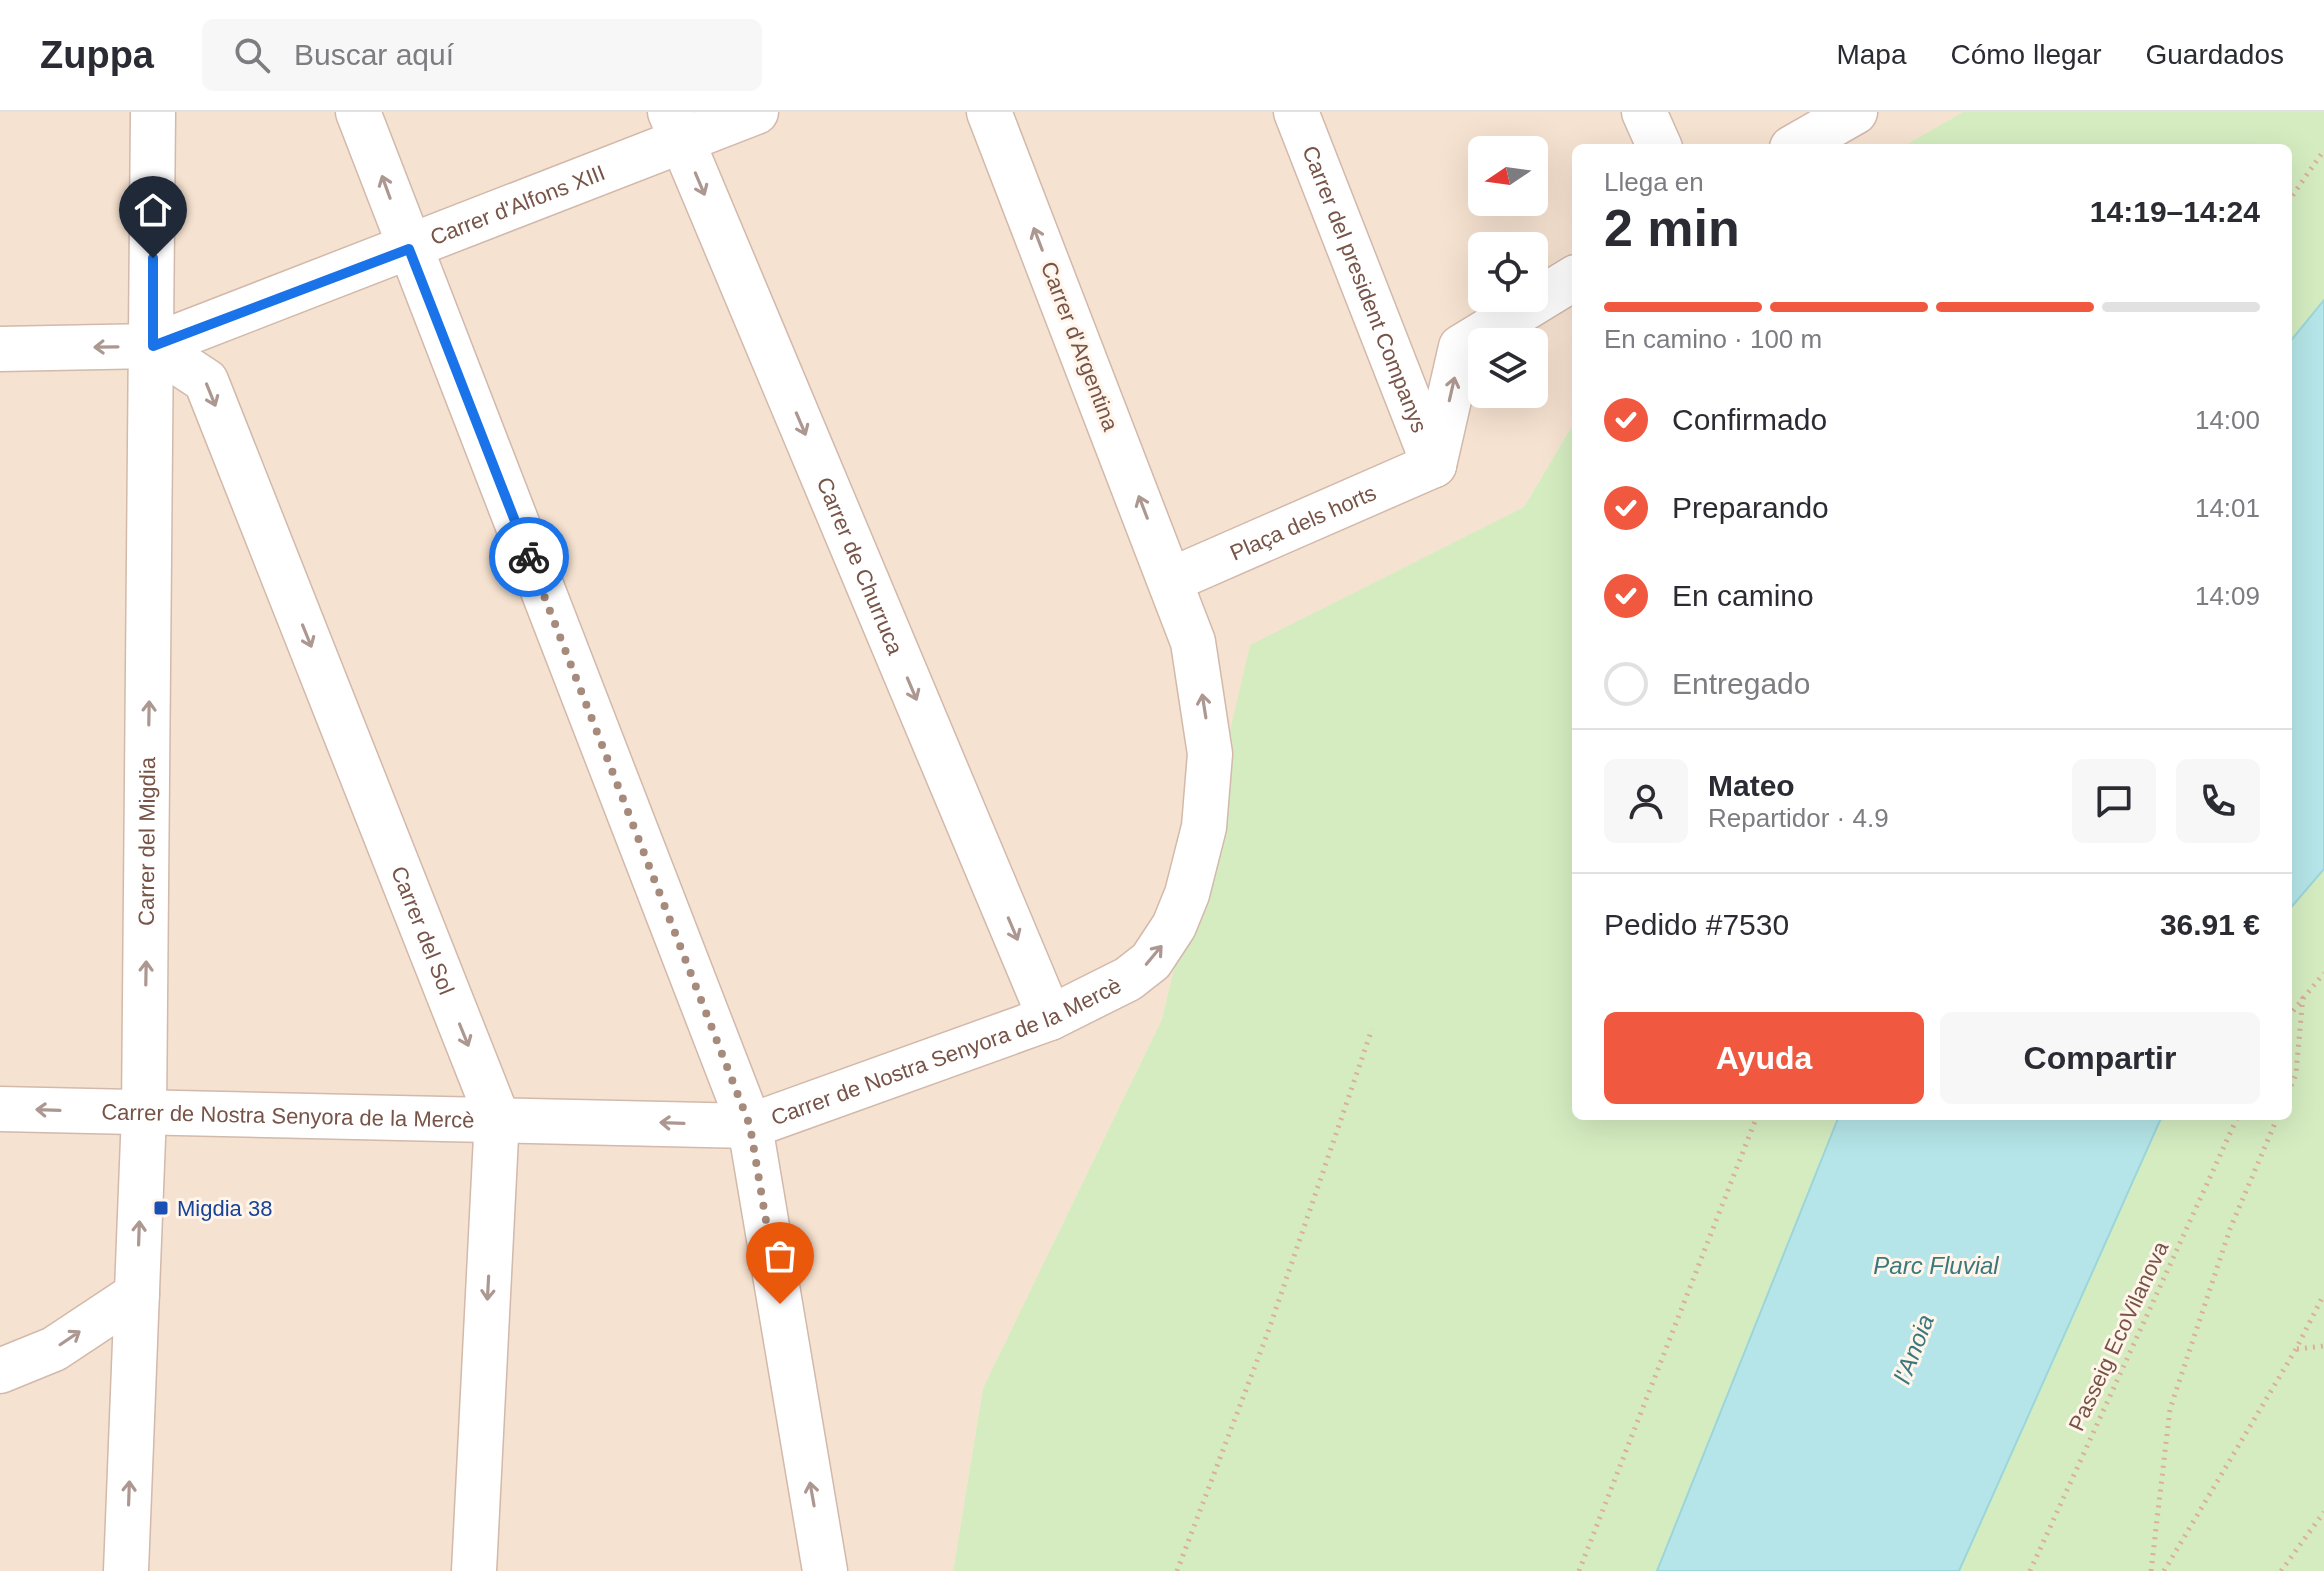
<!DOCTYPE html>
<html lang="es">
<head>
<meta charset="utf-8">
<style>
  body { margin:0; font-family:Arial,sans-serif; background:#f7f7f7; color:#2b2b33; height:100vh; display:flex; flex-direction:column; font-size:30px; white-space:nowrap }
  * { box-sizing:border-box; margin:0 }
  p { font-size:26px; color:#7c7c81 }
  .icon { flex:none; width:44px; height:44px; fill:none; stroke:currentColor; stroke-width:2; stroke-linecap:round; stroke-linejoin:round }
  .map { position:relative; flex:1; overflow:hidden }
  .sheet { position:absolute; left:1572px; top:32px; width:720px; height:976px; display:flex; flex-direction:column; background:#fff; border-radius:12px; box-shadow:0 8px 32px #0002 }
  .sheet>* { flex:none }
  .needle { width:52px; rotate:257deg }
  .controls { position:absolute; left:1468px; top:24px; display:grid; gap:16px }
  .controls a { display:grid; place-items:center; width:80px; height:80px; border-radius:12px; background:#fff; box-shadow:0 8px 32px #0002; font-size:40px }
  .pin { position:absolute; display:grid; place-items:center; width:68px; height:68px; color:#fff; margin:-82px -34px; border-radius:50% 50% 50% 0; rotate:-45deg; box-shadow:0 0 8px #0007 }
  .pin .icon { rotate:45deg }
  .courier { position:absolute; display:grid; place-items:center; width:80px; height:80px; margin:-40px; border:6px solid #1a73e8; border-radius:50%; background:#fff; color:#222; box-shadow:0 2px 10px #0007 }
  .overview em { font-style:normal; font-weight:700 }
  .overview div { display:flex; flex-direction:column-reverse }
  .overview { display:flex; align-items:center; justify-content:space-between; height:136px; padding:0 32px }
  h1 { font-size:52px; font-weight:700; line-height:60px }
  .bar { display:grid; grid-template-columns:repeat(4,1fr); gap:12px 8px; align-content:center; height:96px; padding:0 32px }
  .bar i { height:10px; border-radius:6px; background:#e1e1e2 }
  .bar .active { background:#f0593f }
  .bar p { grid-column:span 4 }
  .line { display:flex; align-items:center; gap:20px; padding:0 32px; border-top:2px solid #e1e1e2 }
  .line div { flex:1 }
  .round { display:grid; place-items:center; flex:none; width:84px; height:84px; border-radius:12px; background:#f7f7f7 }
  ol { padding:0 32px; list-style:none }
  li { display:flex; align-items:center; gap:24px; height:88px }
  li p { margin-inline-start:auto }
  li .icon { padding:8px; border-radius:50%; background:#f0593f; color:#fff; stroke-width:4 }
  li:last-child { color:#7c7c81 }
  li i { width:44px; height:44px; border:4px solid #e1e1e2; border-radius:50% }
  .button { display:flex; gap:16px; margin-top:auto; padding:16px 32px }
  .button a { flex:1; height:92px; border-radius:12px; background:#f0593f; color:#fff; font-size:32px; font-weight:700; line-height:92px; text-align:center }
  .button a+a { background:#f7f7f7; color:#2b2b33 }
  header { display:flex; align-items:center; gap:48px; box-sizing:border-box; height:112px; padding:0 40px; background:#fff; border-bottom:2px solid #e1e1e2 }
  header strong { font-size:38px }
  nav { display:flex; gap:44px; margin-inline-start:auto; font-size:28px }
  .search { width:560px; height:72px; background:#f7f7f7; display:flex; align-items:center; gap:20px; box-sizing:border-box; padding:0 28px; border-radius:12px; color:#7c7c81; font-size:30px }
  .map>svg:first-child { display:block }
  .residential { fill:#f6e2d0; fill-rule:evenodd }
  .green { fill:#d5ecc0 }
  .water { fill:#b5e5e8; stroke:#9bd6db; stroke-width:2 }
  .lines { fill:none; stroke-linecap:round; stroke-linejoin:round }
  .minor-casing { stroke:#d2b9ab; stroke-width:47 }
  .path { stroke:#daaf9b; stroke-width:5; stroke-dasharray:2 6; stroke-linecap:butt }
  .minor { stroke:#fff; stroke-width:44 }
  .oneway { stroke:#ad9891 }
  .done { stroke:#a68b7d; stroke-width:8; stroke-dasharray:0 14.4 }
  .route { stroke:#1a73e8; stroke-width:10 }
  .transit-dot { fill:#1a4fb4; stroke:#fff5ea; stroke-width:3 }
  .labels { text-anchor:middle; stroke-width:6; stroke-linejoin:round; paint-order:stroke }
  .street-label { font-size:22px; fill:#775447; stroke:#fff5ea }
  .transit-label { font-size:22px; fill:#164399; stroke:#fff5ea; text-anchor:start }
  .water-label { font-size:24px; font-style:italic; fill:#3a787e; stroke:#fff5ea }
</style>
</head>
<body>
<header>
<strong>Zuppa</strong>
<div class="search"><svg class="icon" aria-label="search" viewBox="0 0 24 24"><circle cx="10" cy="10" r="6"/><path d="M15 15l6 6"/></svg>Buscar aquí</div>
<nav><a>Mapa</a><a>Cómo llegar</a><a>Guardados</a></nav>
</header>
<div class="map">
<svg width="2324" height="1459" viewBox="0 0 2324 1459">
  <rect width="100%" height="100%" fill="#fef1e2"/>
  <path class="residential" d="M 0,0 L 1963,0 L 1900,36 L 1576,36 L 1576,307 L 1524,395 L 1250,534 L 1162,907 L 983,1276 L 953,1459 L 0,1459 ZM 1482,38 L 1534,38 L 1534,90 L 1482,90 ZM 1482,134 L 1534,134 L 1534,186 L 1482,186 ZM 1482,230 L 1534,230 L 1534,282 L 1482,282 Z"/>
  <path class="green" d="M 1963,0 L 2324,0 L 2324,188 L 2288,232 L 2288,36 L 1900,36 Z
    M 1576,307 L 1576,1004 L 1839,1004 L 1657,1459 L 953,1459 L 983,1276 L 1162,907 L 1250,533 L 1524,395 Z
    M 2324,757 L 2324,1459 L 1959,1459 L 2162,1004 L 2288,1004 L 2288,799 Z"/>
  <path class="water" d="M 2324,188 L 2324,757 L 2288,799 L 2288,232 Z
    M 1839,1004 L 2162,1004 L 1959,1459 L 1657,1459 Z"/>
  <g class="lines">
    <defs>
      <g id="minor">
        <path d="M 358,0 L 750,1014 L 825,1459"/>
        <path id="s1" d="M 670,0 L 1050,906"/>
        <path id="s2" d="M 1296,0 L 1434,353"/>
        <path d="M 1644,0 L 1660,36"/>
        <path d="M 1792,36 L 1855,0"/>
        <path id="s3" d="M 153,234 L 206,269 L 497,1005 L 474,1459"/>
        <path id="s4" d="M 0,237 L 153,234 L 756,0"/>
        <path d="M 1434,353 L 1461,235 L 1576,165"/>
        <path id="s5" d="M 1171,468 L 1434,353"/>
        <path id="s6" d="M 0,997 L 750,1014 L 1050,906 L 1128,867 L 1151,849 L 1174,814 L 1187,782 L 1204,715 L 1210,642 L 1193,530 L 989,0"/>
        <path d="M 0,1259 L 54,1237 L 137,1182"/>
        <path id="s7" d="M 126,1459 L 144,1001 L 153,0"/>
      </g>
    </defs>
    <use href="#minor" class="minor-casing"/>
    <path class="path" d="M 2288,90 L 2324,38
      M 2288,905 L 2324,861
      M 2288,981 L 2296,962 L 2303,883
      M 2297,1237 L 2324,1234
      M 1177,1459 L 1268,1220 L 1372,917
      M 1579,1459 L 1757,1004
      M 2030,1459 L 2238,1004
      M 2151,1459 L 2170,1297 L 2230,1117 L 2278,1004
      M 2164,1459 L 2296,1237 L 2324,1182
      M 2281,1459 L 2324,1400"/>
    <use href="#minor" class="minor"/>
  </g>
  <defs><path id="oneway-shaft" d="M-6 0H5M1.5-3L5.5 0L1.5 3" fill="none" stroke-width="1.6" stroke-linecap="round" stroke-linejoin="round" transform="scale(2)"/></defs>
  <g class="oneway">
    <use href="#oneway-shaft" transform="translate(700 72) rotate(67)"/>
    <use href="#oneway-shaft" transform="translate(386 75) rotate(-110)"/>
    <use href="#oneway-shaft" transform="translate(1038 127) rotate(-111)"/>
    <use href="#oneway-shaft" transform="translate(106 235) rotate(179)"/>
    <use href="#oneway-shaft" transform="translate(1452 277) rotate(-77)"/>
    <use href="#oneway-shaft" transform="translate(211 283) rotate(68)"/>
    <use href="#oneway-shaft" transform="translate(801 312) rotate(67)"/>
    <use href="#oneway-shaft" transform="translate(1143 395) rotate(-111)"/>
    <use href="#oneway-shaft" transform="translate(307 524) rotate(68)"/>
    <use href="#oneway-shaft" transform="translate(912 577) rotate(67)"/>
    <use href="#oneway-shaft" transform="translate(1204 594) rotate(-99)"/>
    <use href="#oneway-shaft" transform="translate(149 601) rotate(-89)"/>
    <use href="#oneway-shaft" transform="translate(1013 817) rotate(67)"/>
    <use href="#oneway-shaft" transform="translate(1154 843) rotate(-50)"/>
    <use href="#oneway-shaft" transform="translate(146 861) rotate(-89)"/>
    <use href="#oneway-shaft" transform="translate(464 923) rotate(68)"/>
    <use href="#oneway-shaft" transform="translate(48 998) rotate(-178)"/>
    <use href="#oneway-shaft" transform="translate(672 1011) rotate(-178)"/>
    <use href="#oneway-shaft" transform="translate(139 1121) rotate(-88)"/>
    <use href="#oneway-shaft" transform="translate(488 1176) rotate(93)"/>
    <use href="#oneway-shaft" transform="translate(70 1226) rotate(-34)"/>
    <use href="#oneway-shaft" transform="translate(129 1381) rotate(-88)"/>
    <use href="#oneway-shaft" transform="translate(812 1382) rotate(-100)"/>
  </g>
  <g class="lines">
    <path class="done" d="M 529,445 L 750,1014 L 780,1192"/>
    <path class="route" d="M 153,146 L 153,234 L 409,137 L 529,445"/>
  </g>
  <rect class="transit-dot" x="153" y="1088" width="16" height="16" rx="4"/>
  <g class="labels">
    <g class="street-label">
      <text dy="8" stroke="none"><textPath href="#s4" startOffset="544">Carrer d'Alfons XIII</textPath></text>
      <text dy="8" stroke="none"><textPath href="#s2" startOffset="190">Carrer del president Companys</textPath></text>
      <text transform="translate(1080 234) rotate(69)" y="8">Carrer d'Argentina</text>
      <text dy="8" stroke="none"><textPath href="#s5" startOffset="144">Plaça dels horts</textPath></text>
      <text dy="8" stroke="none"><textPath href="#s1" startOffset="492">Carrer de Churruca</textPath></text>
      <text dy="8" stroke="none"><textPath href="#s7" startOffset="730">Carrer del Migdia</textPath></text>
      <text dy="8" stroke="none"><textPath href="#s3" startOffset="654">Carrer del Sol</textPath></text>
      <text dy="8" stroke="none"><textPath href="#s6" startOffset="960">Carrer de Nostra Senyora de la Mercè</textPath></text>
      <text dy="8" stroke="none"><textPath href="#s6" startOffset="288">Carrer de Nostra Senyora de la Mercè</textPath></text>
      <text transform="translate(2118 1224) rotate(-65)" y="8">Passeig EcoVilanova</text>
    </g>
    <g class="transit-label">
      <text x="177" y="1104">Migdia 38</text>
    </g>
    <g class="water-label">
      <text x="1936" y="1162">Parc Fluvial</text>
      <text transform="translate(1914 1237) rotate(-69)" y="8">l'Anoia</text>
    </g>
  </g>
</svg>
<div class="controls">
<a><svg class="needle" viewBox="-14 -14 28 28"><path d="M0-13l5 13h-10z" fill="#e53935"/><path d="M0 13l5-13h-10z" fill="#7c7c81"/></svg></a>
<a><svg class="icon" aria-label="locate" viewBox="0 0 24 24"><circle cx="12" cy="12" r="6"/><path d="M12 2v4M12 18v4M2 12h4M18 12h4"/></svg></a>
<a><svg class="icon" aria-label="layers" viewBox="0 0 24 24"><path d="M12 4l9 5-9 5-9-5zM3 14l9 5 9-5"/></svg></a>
</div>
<div class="pin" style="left:780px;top:1192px;background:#ea580c"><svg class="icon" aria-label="bag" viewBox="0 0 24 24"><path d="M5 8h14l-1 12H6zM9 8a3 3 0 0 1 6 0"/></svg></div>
<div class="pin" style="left:153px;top:146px;background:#1f2937"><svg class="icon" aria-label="home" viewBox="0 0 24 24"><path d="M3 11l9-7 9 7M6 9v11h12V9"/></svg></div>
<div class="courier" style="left:529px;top:445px"><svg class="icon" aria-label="bike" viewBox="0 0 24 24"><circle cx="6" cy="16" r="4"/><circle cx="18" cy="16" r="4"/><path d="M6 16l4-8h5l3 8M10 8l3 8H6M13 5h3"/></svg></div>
<section class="sheet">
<div class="overview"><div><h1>2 min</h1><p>Llega en</p></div><em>14:19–14:24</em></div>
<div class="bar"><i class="active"></i><i class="active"></i><i class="active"></i><i></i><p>En camino · 100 m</p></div>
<ol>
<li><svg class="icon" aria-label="check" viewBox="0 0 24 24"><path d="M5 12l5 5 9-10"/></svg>Confirmado<p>14:00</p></li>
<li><svg class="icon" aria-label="check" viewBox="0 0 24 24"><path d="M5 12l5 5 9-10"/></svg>Preparando<p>14:01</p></li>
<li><svg class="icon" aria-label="check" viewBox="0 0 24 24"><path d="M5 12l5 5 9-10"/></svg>En camino<p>14:09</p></li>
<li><i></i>Entregado</li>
</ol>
<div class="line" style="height:144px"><a class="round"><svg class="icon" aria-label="person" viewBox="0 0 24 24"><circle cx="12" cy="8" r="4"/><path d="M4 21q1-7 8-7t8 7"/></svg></a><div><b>Mateo</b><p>Repartidor · 4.9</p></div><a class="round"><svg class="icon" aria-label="chat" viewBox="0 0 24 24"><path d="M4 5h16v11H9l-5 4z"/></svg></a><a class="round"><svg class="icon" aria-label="phone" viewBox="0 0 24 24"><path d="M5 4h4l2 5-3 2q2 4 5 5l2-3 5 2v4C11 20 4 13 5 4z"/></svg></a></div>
<div class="line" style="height:104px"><div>Pedido #7530</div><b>36.91 €</b></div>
<div class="button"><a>Ayuda</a><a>Compartir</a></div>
</section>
</div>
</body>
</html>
